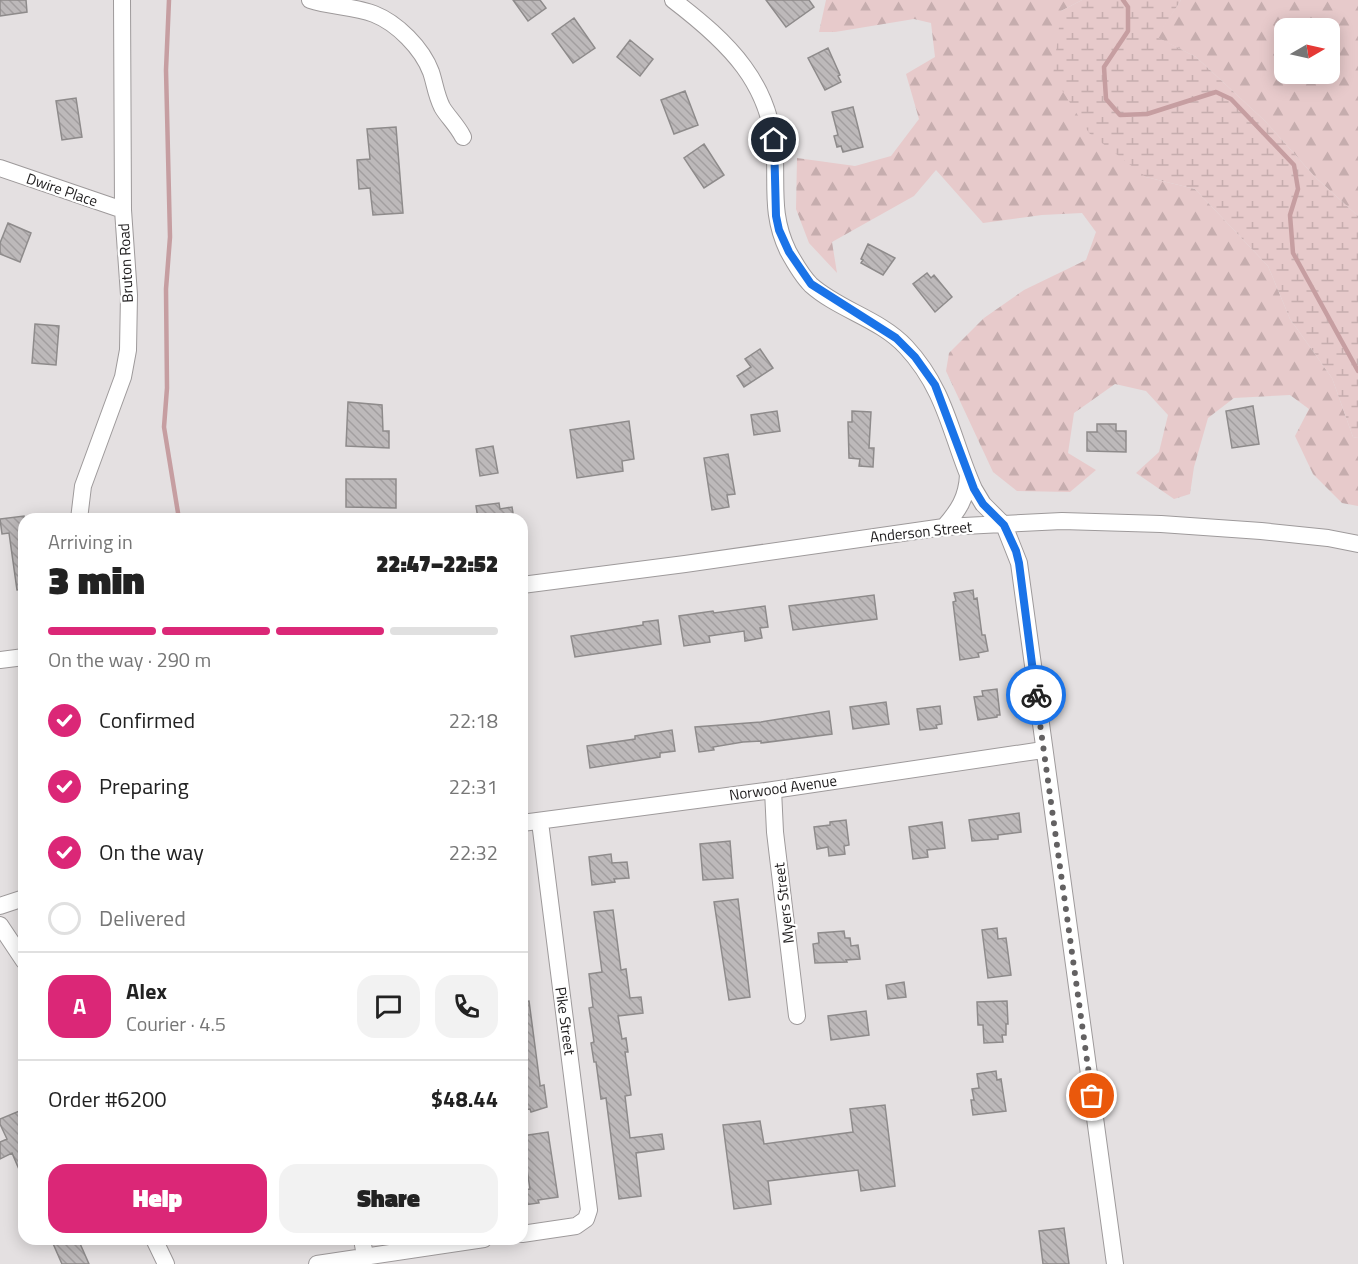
<!DOCTYPE html>
<html lang="en">
<head>
<meta charset="utf-8">
<style>
  body { margin:0; font-family:"Titillium Web",sans-serif; background:#f2f2f2; color:#222; height:100vh; display:flex; flex-direction:column; font-size:22px; white-space:nowrap }
  * { box-sizing:border-box; margin:0 }
  p { font-size:20px; color:#767676 }
  .icon { flex:none; width:33px; height:33px; fill:none; stroke:currentColor; stroke-width:2; stroke-linecap:round; stroke-linejoin:round }
  .map { position:relative; flex:1; overflow:hidden }
  .details { position:absolute; left:18px; top:513px; width:510px; height:732px; display:flex; flex-direction:column; background:#fff; border-radius:18px; box-shadow:0 3px 15px #0003 }
  .details>* { flex:none }
  .needle { width:39px; rotate:81deg }
  .buttons { position:absolute; left:1274px; top:18px; display:grid; gap:12px }
  .buttons a { display:grid; place-items:center; width:66px; height:66px; border-radius:12px; background:#fff; box-shadow:0 3px 15px #0003; font-size:30px }
  .pin { position:absolute; display:grid; place-items:center; width:51px; height:51px; color:#fff; margin:-26px; border:3px solid #fff; border-radius:50%; box-shadow:0 2px 6px #0007 }
  .courier { position:absolute; display:grid; place-items:center; width:60px; height:60px; margin:-30px; border:4px solid #1a73e8; border-radius:50%; background:#fff; color:#222; box-shadow:0 2px 8px #0007 }
  .summary em { font-style:normal; font-weight:800 }
  .summary div { display:flex; flex-direction:column-reverse }
  .summary { display:flex; align-items:center; justify-content:space-between; height:102px; padding:0 30px }
  h1 { font-size:39px; font-weight:800; line-height:45px }
  .bar { display:grid; grid-template-columns:repeat(4,1fr); gap:9px 6px; align-content:center; height:72px; padding:0 30px }
  .bar i { height:8px; border-radius:4px; background:#e0e0e0 }
  .bar .active { background:#db2777 }
  .bar p { grid-column:span 4 }
  .line { display:flex; align-items:center; gap:15px; padding:0 30px; border-top:2px solid #e0e0e0 }
  .line div { flex:1 }
  .round { display:grid; place-items:center; flex:none; width:63px; height:63px; border-radius:18px; background:#f2f2f2 }
  ol { padding:0 30px; list-style:none }
  li { display:flex; align-items:center; gap:18px; height:66px }
  li p { margin-inline-start:auto }
  li .icon { padding:6px; border-radius:50%; background:#db2777; color:#fff; stroke-width:4 }
  li:last-child { color:#767676 }
  li i { width:33px; height:33px; border:3px solid #e0e0e0; border-radius:50% }
  .cta { display:flex; gap:12px; margin-top:auto; padding:12px 30px }
  .cta a { flex:1; height:69px; border-radius:18px; background:#db2777; color:#fff; font-size:24px; font-weight:800; line-height:69px; text-align:center }
  .cta a+a { background:#f2f2f2; color:#222 }
  .map>svg:first-child { display:block }
  .forest { fill:url(#forest-firs); fill-rule:evenodd }
  .wetland { fill:url(#wetland-marsh) }
  .lines { fill:none; stroke-linecap:round; stroke-linejoin:round }
  .stream { stroke:#c69ea1; stroke-width:4.5 }
  .building { fill:url(#building-back-hatch); stroke:#8e8b8b; stroke-width:1.5 }
  .minor-casing { stroke:#9e9a9b; stroke-width:18 }
  .minor { stroke:#fff; stroke-width:16 }
  .done { stroke:#636162; stroke-width:6; stroke-dasharray:0 10.8 }
  .route { stroke:#1a73e8; stroke-width:8 }
  .labels { text-anchor:middle; stroke-width:4.5; stroke-linejoin:round; paint-order:stroke }
  .street-label { font-size:15px; fill:#1e1c1d; stroke:#fff }
</style>
</head>
<body>
<div class="map">
<svg width="1358" height="1264" viewBox="0 0 1358 1264">
  <defs>
    <pattern id="forest-firs" width="22" height="20" patternUnits="userSpaceOnUse" patternTransform="scale(1.5)"><rect width="22" height="20" fill="#e7cacb"/><path d="M5 1l3.5 6h-7zM16 11l3.5 6h-7z" fill="#c6adae"/></pattern>
    <pattern id="wetland-marsh" width="20" height="14" patternUnits="userSpaceOnUse" patternTransform="scale(1.5)"><rect width="20" height="14" fill="#e7cacb"/><path d="M1 5h8M5 5V1M11 12h8M15 12V8" fill="none" stroke="#c6adae"/></pattern>
    <pattern id="building-back-hatch" width="6" height="6" patternUnits="userSpaceOnUse" patternTransform="scale(1.5)"><rect width="6" height="6" fill="#bdb9ba"/><path d="M-1 5l2 2M0 0l6 6M5-1l2 2" fill="none" stroke="#a29e9f"/></pattern>
  </defs>
  <rect width="100%" height="100%" fill="#e4e0e1"/>
  <path class="forest" d="M 826,0 L 1082,0 L 1061,11 L 1146,177 L 1195,189 L 1268,266 L 1290,319 L 1332,378 L 1353,437 L 1358,438 L 1358,506 L 1342,503 L 1313,474 L 1295,436 L 1309,409 L 1290,395 L 1234,398 L 1208,418 L 1194,467 L 1190,494 L 1174,499 L 1136,473 L 1159,452 L 1168,415 L 1146,391 L 1115,384 L 1074,413 L 1068,453 L 1096,470 L 1070,492 L 1017,491 L 993,472 L 946,371 L 949,353 L 984,318 L 1024,290 L 1086,260 L 1096,232 L 1082,213 L 1042,215 L 983,223 L 936,170 L 914,196 L 832,242 L 837,273 L 809,243 L 796,209 L 797,158 L 855,166 L 891,156 L 919,119 L 906,74 L 935,57 L 931,23 L 914,19 L 835,32 L 819,32 Z
    M 1181,0 L 1358,0 L 1358,216 L 1315,177 L 1265,121 L 1196,57 L 1156,37 ZM 1284,28 L 1329,28 L 1329,74 L 1284,74 Z"/>
  <path class="wetland" d="M 1082,0 L 1181,0 L 1157,37 L 1196,57 L 1265,121 L 1315,177 L 1358,216 L 1358,438 L 1353,437 L 1332,378 L 1290,319 L 1268,266 L 1195,189 L 1146,177 L 1089,133 L 1053,76 L 1061,11 Z"/>
  <g class="lines">
    <path class="stream" d="M 169,0 L 166,70 L 170,237 L 166,289 L 167,388 L 164,427 L 179,519
      M 1123,0 L 1128,7 L 1128,31 L 1104,67 L 1106,99 L 1120,115 L 1147,114 L 1216,92 L 1231,99 L 1294,165 L 1298,189 L 1290,215 L 1293,253 L 1358,371"/>
  </g>
  <path class="building" d="M 0,0 L 26,0 L 27,12 L 0,16 Z
    M 513,0 L 540,0 L 546,8 L 528,21 Z
    M 766,0 L 809,0 L 814,7 L 786,27 Z
    M 574,18 L 595,48 L 573,63 L 552,34 Z
    M 630,40 L 653,59 L 640,76 L 617,57 Z
    M 828,48 L 840,75 L 838,76 L 841,82 L 825,90 L 808,58 Z
    M 685,91 L 698,125 L 674,134 L 661,100 Z
    M 76,98 L 82,137 L 62,140 L 56,101 Z
    M 853,107 L 863,147 L 843,152 L 841,146 L 837,147 L 834,136 L 838,135 L 832,112 Z
    M 396,127 L 403,213 L 373,215 L 370,188 L 359,189 L 357,160 L 370,159 L 367,129 Z
    M 704,144 L 724,175 L 704,188 L 684,158 Z
    M 8,223 L 31,233 L 20,262 L 0,254 L 0,243 Z
    M 868,244 L 895,258 L 883,275 L 861,263 L 863,260 L 861,259 Z
    M 927,273 L 931,278 L 934,275 L 952,297 L 935,312 L 913,284 Z
    M 35,324 L 59,326 L 56,365 L 32,363 Z
    M 760,349 L 773,368 L 744,387 L 737,376 L 751,367 L 745,359 Z
    M 348,402 L 382,405 L 383,431 L 389,431 L 389,448 L 346,446 Z
    M 1253,406 L 1259,444 L 1232,448 L 1226,411 Z
    M 777,411 L 780,431 L 754,435 L 751,415 Z
    M 852,411 L 871,412 L 869,448 L 874,448 L 873,467 L 859,466 L 860,459 L 849,458 L 848,422 L 852,422 Z
    M 629,421 L 634,459 L 622,461 L 623,471 L 577,478 L 570,430 Z
    M 1097,424 L 1116,424 L 1116,431 L 1126,431 L 1126,452 L 1087,451 L 1087,432 L 1097,432 Z
    M 493,446 L 498,473 L 480,476 L 476,449 Z
    M 728,454 L 735,494 L 727,495 L 729,507 L 712,510 L 704,458 Z
    M 346,479 L 396,479 L 396,508 L 346,507 Z
    M 499,503 L 500,509 L 512,507 L 514,519 L 478,519 L 476,506 Z
    M 24,516 L 24,589 L 17,590 L 9,533 L 2,534 L 0,519 Z
    M 973,590 L 974,599 L 977,598 L 982,635 L 985,635 L 988,651 L 978,653 L 979,657 L 960,660 L 953,602 L 956,601 L 954,593 Z
    M 874,595 L 877,619 L 793,630 L 789,606 Z
    M 765,606 L 768,627 L 760,628 L 762,638 L 745,641 L 744,631 L 709,636 L 710,642 L 684,646 L 679,616 L 713,611 L 714,613 Z
    M 658,620 L 661,644 L 575,657 L 571,636 L 643,625 L 643,622 Z
    M 997,689 L 1000,715 L 997,715 L 997,717 L 978,720 L 974,697 L 983,696 L 982,691 Z
    M 886,702 L 889,724 L 853,729 L 850,707 Z
    M 940,706 L 942,724 L 936,725 L 937,728 L 920,730 L 917,709 Z
    M 829,711 L 832,734 L 761,743 L 761,741 L 743,742 L 713,747 L 714,750 L 699,752 L 695,727 L 761,722 Z
    M 672,730 L 675,751 L 660,753 L 660,757 L 590,768 L 587,746 L 635,739 L 635,736 Z
    M 1019,813 L 1021,832 L 998,835 L 998,839 L 972,841 L 969,820 Z
    M 846,820 L 849,845 L 844,846 L 845,854 L 829,856 L 828,847 L 817,849 L 814,827 L 830,825 L 830,822 Z
    M 942,822 L 945,848 L 927,850 L 928,857 L 913,859 L 909,827 Z
    M 730,841 L 733,878 L 703,880 L 700,844 Z
    M 611,854 L 612,863 L 627,862 L 629,878 L 614,879 L 615,882 L 592,885 L 589,857 Z
    M 738,899 L 750,997 L 729,1000 L 714,902 Z
    M 613,910 L 621,970 L 626,969 L 630,998 L 641,997 L 643,1013 L 618,1016 L 622,1039 L 626,1038 L 628,1052 L 625,1052 L 631,1095 L 625,1096 L 630,1138 L 662,1134 L 664,1149 L 636,1153 L 641,1196 L 619,1199 L 606,1098 L 601,1099 L 596,1062 L 594,1062 L 591,1043 L 594,1042 L 589,1008 L 593,1007 L 589,974 L 602,972 L 594,912 Z
    M 997,928 L 998,939 L 1006,938 L 1011,975 L 988,978 L 982,930 Z
    M 844,931 L 845,938 L 850,938 L 851,946 L 858,945 L 860,959 L 846,960 L 847,962 L 815,963 L 813,944 L 819,943 L 818,933 Z
    M 904,982 L 906,997 L 888,999 L 886,985 Z
    M 529,1001 L 540,1084 L 540,1086 L 544,1085 L 547,1107 L 531,1112 L 530,1109 L 522,1110 L 522,1002 Z
    M 1007,1001 L 1008,1024 L 1006,1024 L 1006,1035 L 1002,1035 L 1003,1042 L 984,1043 L 983,1025 L 978,1025 L 977,1002 Z
    M 866,1011 L 869,1035 L 831,1040 L 828,1016 Z
    M 996,1071 L 997,1080 L 1001,1079 L 1006,1111 L 973,1115 L 971,1100 L 974,1100 L 972,1089 L 979,1088 L 977,1074 Z
    M 885,1105 L 895,1186 L 861,1191 L 858,1170 L 768,1181 L 771,1204 L 734,1209 L 723,1125 L 760,1121 L 764,1144 L 853,1132 L 850,1109 Z
    M 24,1109 L 24,1181 L 12,1153 L 0,1159 L 0,1142 L 7,1139 L 0,1124 L 0,1119 Z
    M 548,1132 L 558,1197 L 538,1200 L 539,1203 L 524,1205 L 522,1190 L 530,1189 L 524,1150 L 522,1151 L 522,1136 Z
    M 1064,1228 L 1069,1264 L 1043,1264 L 1039,1231 Z
    M 51,1239 L 78,1239 L 89,1264 L 62,1264 Z"/>
  <g class="lines">
    <defs>
      <path id="minor" d="M 310,0 C 331,7 354,6 374,14 C 397,23 422,48 431,72 C 435,84 436,95 442,107 C 447,116 457,125 463,137
        M 673,0 C 728,42 773,84 775,158 C 776,192 772,218 788,251 C 794,262 802,276 811,285 C 839,310 880,319 906,347 C 947,391 951,438 974,489 L 983,504 L 1004,525 L 1019,563 L 1115,1264
        M 0,168 L 123,210
        M 79,519 L 83,486 L 123,377 L 128,350 L 129,295 L 123,210 L 122,0
        M 944,527 C 958,511 967,498 968,475
        M 522,585 L 685,564 L 944,527 L 1062,521 L 1161,524 L 1261,531 L 1328,538 L 1358,544
        M 0,660 L 24,657
        M 773,790 L 775,832 L 797,1016
        M 522,823 L 773,790 L 1043,750
        M 0,906 L 24,898
        M 0,925 L 24,961
        M 522,1234 L 576,1226 L 586,1219 L 589,1210 L 540,822
        M 154,1239 L 166,1264
        M 362,1239 L 365,1256
        M 317,1264 L 484,1239"/>
    </defs>
    <use href="#minor" class="minor-casing"/>
    <use href="#minor" class="minor"/>
  </g>
  <g class="lines">
    <path class="done" d="M 1036,695 L 1092,1096"/>
    <path class="route" d="M 774,140 L 776,216 L 779,230 L 789,252 L 811,284 L 896,338 L 915,357 L 935,385 L 974,489 L 983,504 L 1004,525 L 1016,551 L 1019,563 L 1036,695"/>
  </g>
  <g class="labels">
    <g class="street-label">
      <text transform="translate(62 190) rotate(19)" y="5">Dwire Place</text>
      <text transform="translate(126 263) rotate(-93)" y="5">Bruton Road</text>
      <text transform="translate(921 532) rotate(-6)" y="5">Anderson Street</text>
      <text transform="translate(783 788) rotate(-8)" y="5">Norwood Avenue</text>
      <text transform="translate(784 903) rotate(-97)" y="5">Myers Street</text>
      <text transform="translate(565 1021) rotate(82)" y="5">Pike Street</text>
    </g>
  </g>
</svg>
<div class="buttons">
<a><svg class="needle" viewBox="-14 -14 28 28"><path d="M0-13l5 13h-10z" fill="#e53935"/><path d="M0 13l5-13h-10z" fill="#767676"/></svg></a>
</div>
<div class="pin" style="left:1092px;top:1096px;background:#ea580c"><svg class="icon" aria-label="bag" viewBox="0 0 24 24"><path d="M5 8h14l-1 12H6zM9 8a3 3 0 0 1 6 0"/></svg></div>
<div class="pin" style="left:774px;top:140px;background:#1f2937"><svg class="icon" aria-label="home" viewBox="0 0 24 24"><path d="M3 11l9-7 9 7M6 9v11h12V9"/></svg></div>
<div class="courier" style="left:1036px;top:695px"><svg class="icon" aria-label="bike" viewBox="0 0 24 24"><circle cx="6" cy="16" r="4"/><circle cx="18" cy="16" r="4"/><path d="M6 16l4-8h5l3 8M10 8l3 8H6M13 5h3"/></svg></div>
<section class="details">
<div class="summary"><div><h1>3 min</h1><p>Arriving in</p></div><em>22:47–22:52</em></div>
<div class="bar"><i class="active"></i><i class="active"></i><i class="active"></i><i></i><p>On the way · 290 m</p></div>
<ol>
<li><svg class="icon" aria-label="check" viewBox="0 0 24 24"><path d="M5 12l5 5 9-10"/></svg>Confirmed<p>22:18</p></li>
<li><svg class="icon" aria-label="check" viewBox="0 0 24 24"><path d="M5 12l5 5 9-10"/></svg>Preparing<p>22:31</p></li>
<li><svg class="icon" aria-label="check" viewBox="0 0 24 24"><path d="M5 12l5 5 9-10"/></svg>On the way<p>22:32</p></li>
<li><i></i>Delivered</li>
</ol>
<div class="line" style="height:108px"><b class="round" style="background:#db2777;color:#fff">A</b><div><b>Alex</b><p>Courier · 4.5</p></div><a class="round"><svg class="icon" aria-label="chat" viewBox="0 0 24 24"><path d="M4 5h16v11H9l-5 4z"/></svg></a><a class="round"><svg class="icon" aria-label="phone" viewBox="0 0 24 24"><path d="M5 4h4l2 5-3 2q2 4 5 5l2-3 5 2v4C11 20 4 13 5 4z"/></svg></a></div>
<div class="line" style="height:78px"><div>Order #6200</div><b>$48.44</b></div>
<div class="cta"><a>Help</a><a>Share</a></div>
</section>
</div>
</body>
</html>
